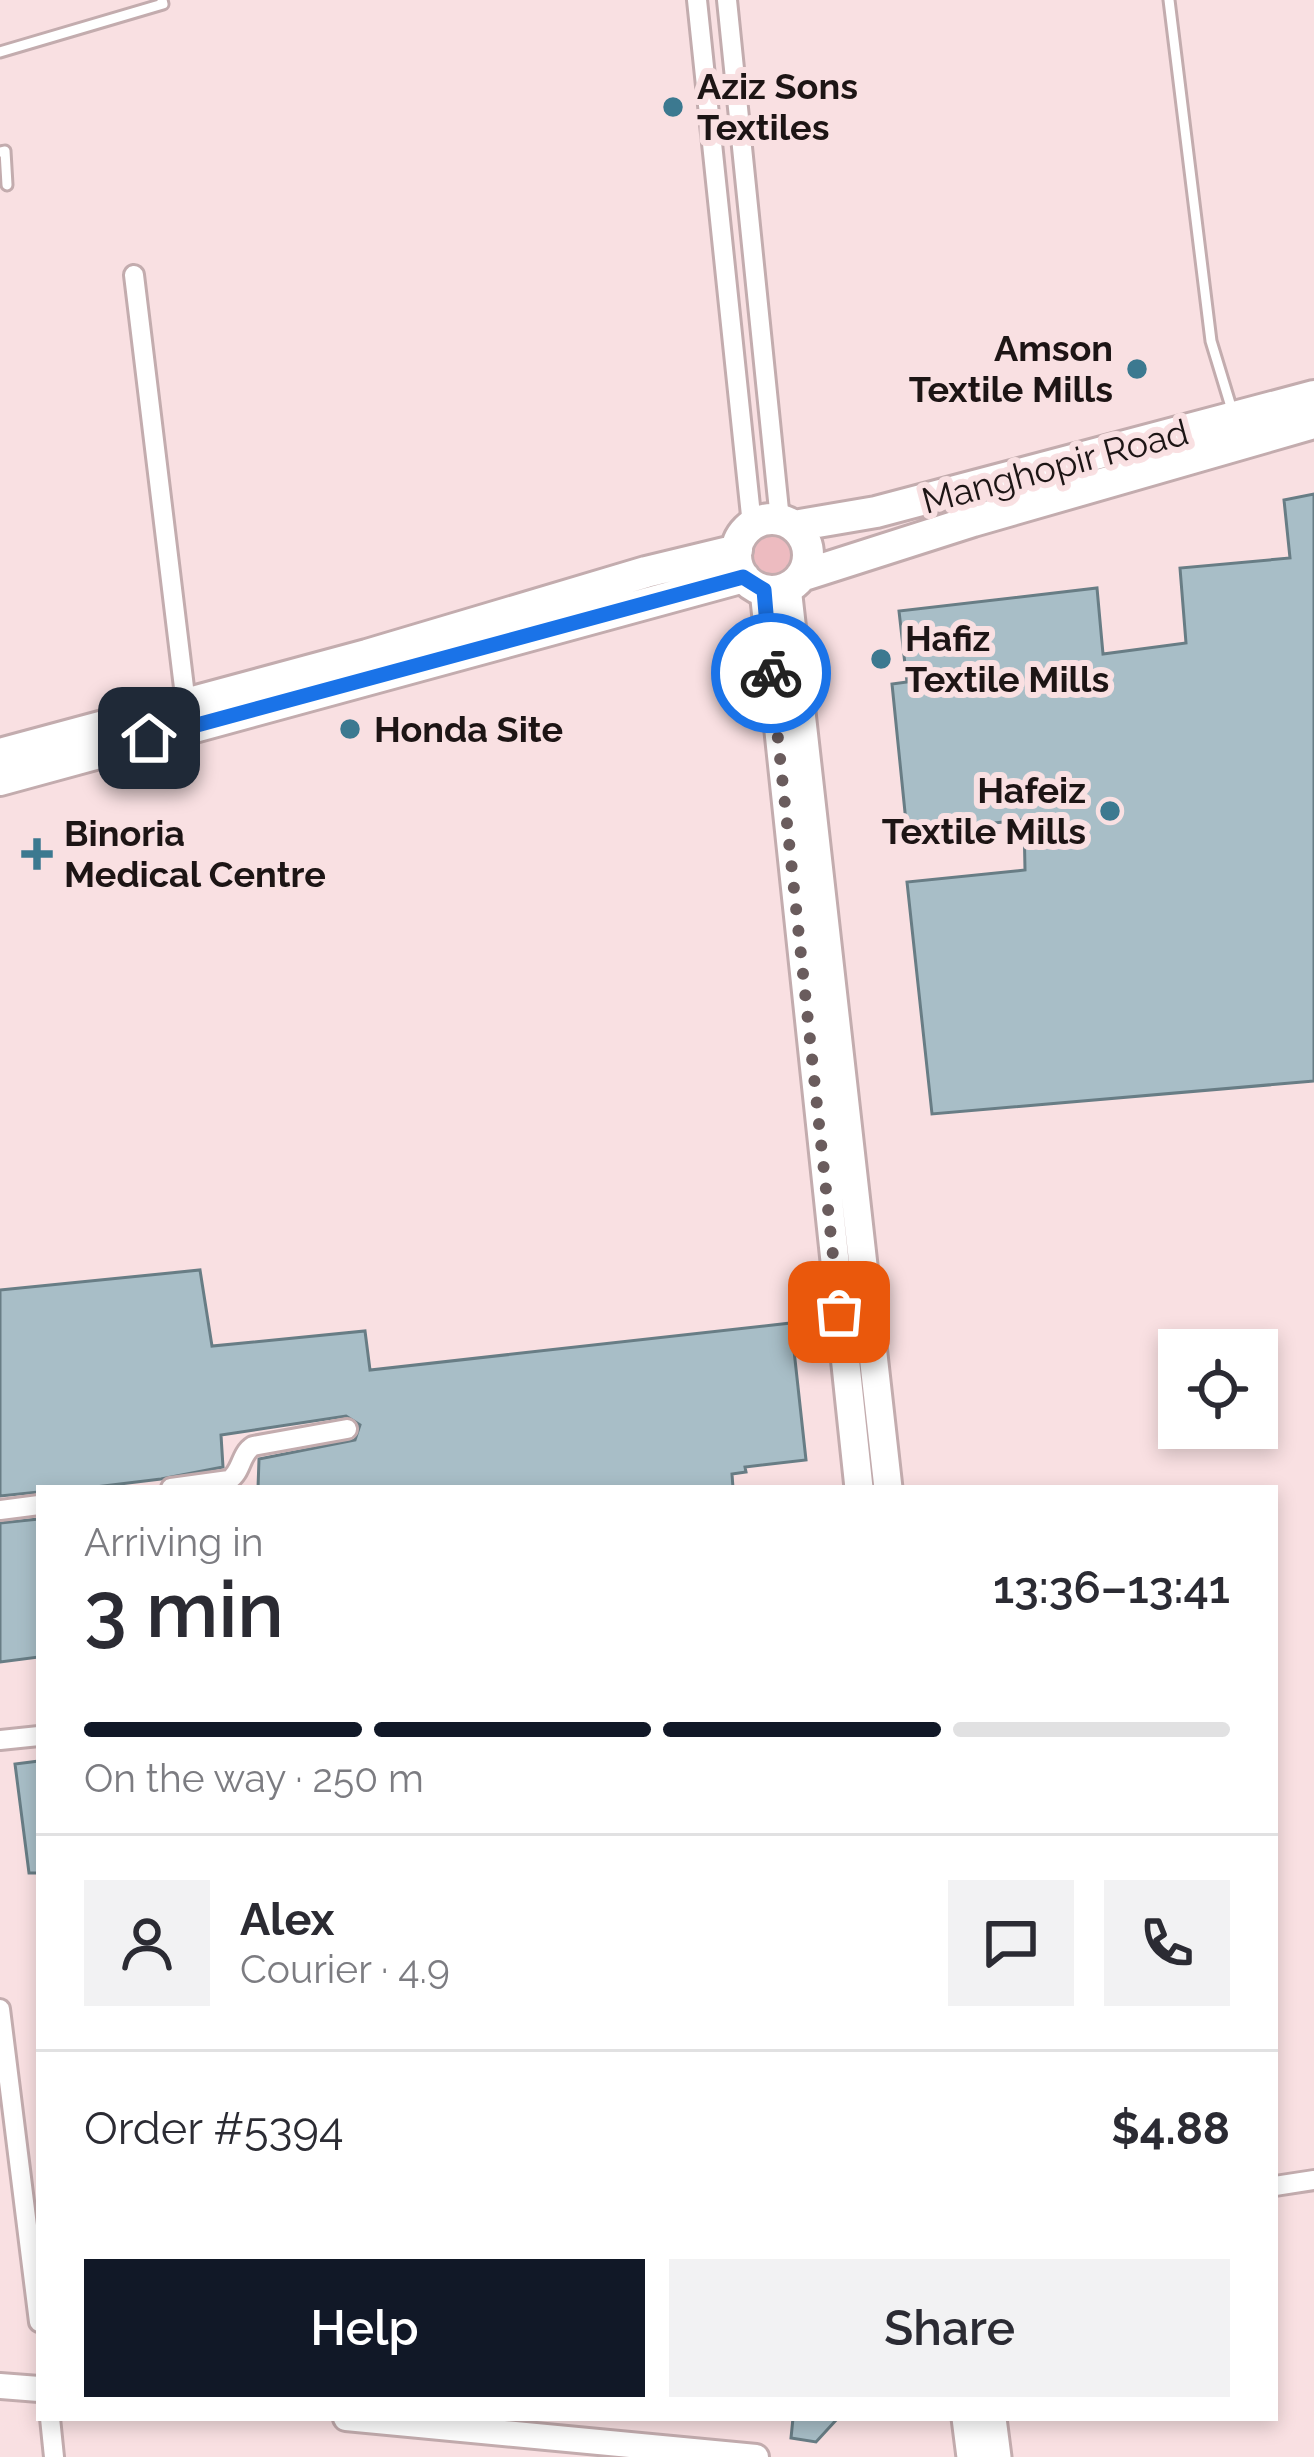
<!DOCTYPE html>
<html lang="en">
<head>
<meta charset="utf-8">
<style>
  body { margin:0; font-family:Raleway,sans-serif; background:#f2f2f3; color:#2b2b33; height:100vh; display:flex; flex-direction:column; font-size:45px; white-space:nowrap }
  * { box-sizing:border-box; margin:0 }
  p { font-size:39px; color:#7c7c81 }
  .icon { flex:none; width:66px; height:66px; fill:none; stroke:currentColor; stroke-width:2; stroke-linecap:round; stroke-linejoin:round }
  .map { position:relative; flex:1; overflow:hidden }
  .drawer { position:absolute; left:36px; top:1485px; width:1242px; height:936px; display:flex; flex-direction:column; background:#fff; border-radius:0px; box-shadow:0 6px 18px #0003 }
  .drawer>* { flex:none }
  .tools { position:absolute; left:1158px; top:1329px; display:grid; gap:24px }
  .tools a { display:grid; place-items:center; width:120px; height:120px; border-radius:0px; background:#fff; box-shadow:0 6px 18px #0003; font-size:60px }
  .pin { position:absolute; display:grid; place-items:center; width:102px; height:102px; color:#fff; margin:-51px; border-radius:24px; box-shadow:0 6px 18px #0006 }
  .courier { position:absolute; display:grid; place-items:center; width:120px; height:120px; margin:-60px; border:9px solid #1a73e8; border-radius:50%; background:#fff; color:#222; box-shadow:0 3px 15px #0007 }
  .summary em { font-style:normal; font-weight:600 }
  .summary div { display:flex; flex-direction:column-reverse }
  .summary { display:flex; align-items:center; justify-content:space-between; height:204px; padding:0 48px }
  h1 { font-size:78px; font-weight:600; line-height:90px }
  .bar { display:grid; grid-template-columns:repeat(4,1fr); gap:18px 12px; align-content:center; height:144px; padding:0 48px }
  .bar i { height:15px; border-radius:9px; background:#e1e1e2 }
  .bar .selected { background:#111827 }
  .bar p { grid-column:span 4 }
  .line { display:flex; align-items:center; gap:30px; padding:0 48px; border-top:3px solid #e1e1e2 }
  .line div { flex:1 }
  .round { display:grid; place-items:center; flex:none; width:126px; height:126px; border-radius:0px; background:#f2f2f3 }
  .button { display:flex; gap:24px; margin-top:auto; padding:24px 48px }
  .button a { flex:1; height:138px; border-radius:0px; background:#111827; color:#fff; font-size:48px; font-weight:600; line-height:138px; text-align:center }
  .button a+a { background:#f2f2f3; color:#2b2b33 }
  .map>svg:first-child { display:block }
  .green { fill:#edbbc0 }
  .building { fill:#a8bec7; stroke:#687d85; stroke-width:3 }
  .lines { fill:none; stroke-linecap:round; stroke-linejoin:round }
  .service-casing { stroke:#c3acae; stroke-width:15 }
  .minor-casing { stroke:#c3acae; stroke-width:24 }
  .tertiary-casing { stroke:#c3acae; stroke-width:30 }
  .secondary-casing { stroke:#c3acae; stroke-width:33 }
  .primary-casing { stroke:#c3acae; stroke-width:36 }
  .service { stroke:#fff; stroke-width:9 }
  .minor { stroke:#fff; stroke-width:18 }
  .tertiary { stroke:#fff; stroke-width:24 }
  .secondary { stroke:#fff; stroke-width:27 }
  .primary { stroke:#fff; stroke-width:30 }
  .done { stroke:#6a5c5d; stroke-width:12; stroke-dasharray:0 21.6 }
  .route { stroke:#1a73e8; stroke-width:15 }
  .poi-dot { fill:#3c7990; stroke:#f9e0e2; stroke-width:4.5 }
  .labels { text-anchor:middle; stroke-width:12; stroke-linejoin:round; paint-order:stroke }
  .poi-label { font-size:36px; font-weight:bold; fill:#1d1515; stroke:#f9e0e2; text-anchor:start }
  .street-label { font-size:36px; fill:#1d1515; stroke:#f9e0e2 }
</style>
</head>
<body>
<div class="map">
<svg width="1314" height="2457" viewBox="0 0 1314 2457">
  <rect width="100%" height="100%" fill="#f9e0e2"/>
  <path class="green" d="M748 555a25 25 0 1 1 50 0a25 25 0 1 1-50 0Z"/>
  <path class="building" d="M 1314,494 L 1314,1081 L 932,1114 L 907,882 L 1025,870 L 1024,820 L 907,832 L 892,684 L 907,682 L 899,611 L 1097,588 L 1103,654 L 1186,643 L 1180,568 L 1290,558 L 1284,500 Z
    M 200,1270 L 212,1346 L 365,1331 L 370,1370 L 791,1323 L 806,1460 L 745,1467 L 746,1472 L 732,1474 L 733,1488 L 258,1488 L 259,1459 L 355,1440 L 360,1425 L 346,1416 L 221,1435 L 223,1467 L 161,1479 L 87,1488 L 39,1488 L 39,1492 L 0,1496 L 0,1290 Z
    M 39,1519 L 39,1657 L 0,1662 L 0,1523 Z
    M 39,1761 L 39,1873 L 29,1873 L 15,1764 Z
    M 793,2418 L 838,2418 L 816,2442 L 791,2438 Z"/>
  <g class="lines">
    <defs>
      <path id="service" d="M 1169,0 L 1211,341 L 1232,410
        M 0,52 L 163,4 L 162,0
        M 0,152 L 5,151 L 7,185"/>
      <path id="minor" d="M 697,0 L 752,525
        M 727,0 L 780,520
        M 134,275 L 186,704
        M 171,1488 L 229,1480 C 242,1472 240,1454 253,1446 L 347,1429
        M 0,1510 L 39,1505
        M 0,1740 L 39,1736
        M 0,2009 L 39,2322
        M 1275,2186 L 1314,2180
        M 50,2418 L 54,2457"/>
      <path id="tertiary" d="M 0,2386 L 39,2389
        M 346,2418 L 756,2457"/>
      <path id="secondary" d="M 787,587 L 888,1488
        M 764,590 L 859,1488
        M 966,2418 L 971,2457
        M 992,2418 L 997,2457"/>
      <path id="primary" d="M736 555a36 36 0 1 1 72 0a36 36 0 1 1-72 0Z
        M 794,526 L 876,512 L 1314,396
        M 801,576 L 973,521 L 1314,423
        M 0,754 L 367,655 L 646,572 L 737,550
        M 0,780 L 744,577"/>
    </defs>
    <use href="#service" class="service-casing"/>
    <use href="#minor" class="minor-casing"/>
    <use href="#tertiary" class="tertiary-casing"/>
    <use href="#secondary" class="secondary-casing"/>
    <use href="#primary" class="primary-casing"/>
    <use href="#service" class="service"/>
    <use href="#minor" class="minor"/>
    <use href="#tertiary" class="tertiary"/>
    <use href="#secondary" class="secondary"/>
    <use href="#primary" class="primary"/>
  </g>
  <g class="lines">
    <path class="done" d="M 771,673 L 839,1312"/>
    <path class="route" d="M 149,738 L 743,577 L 764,590 L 771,673"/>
  </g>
  <g class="poi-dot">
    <circle cx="673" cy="107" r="12"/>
    <circle cx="1137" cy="369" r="12"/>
    <circle cx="881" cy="659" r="12"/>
    <circle cx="350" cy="729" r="12"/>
    <circle cx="1110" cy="811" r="12"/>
    <path d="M31 836h12v12h12v12h-12v12h-12v-12h-12v-12h12z"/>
  </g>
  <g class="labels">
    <g class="poi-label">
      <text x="697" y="99">Aziz Sons<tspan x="697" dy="41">Textiles</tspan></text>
      <text x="1113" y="361" text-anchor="end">Amson<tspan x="1113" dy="41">Textile Mills</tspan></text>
      <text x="905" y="651">Hafiz<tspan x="905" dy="41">Textile Mills</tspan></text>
      <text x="374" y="742">Honda Site</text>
      <text x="1086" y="803" text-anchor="end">Hafeiz<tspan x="1086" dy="41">Textile Mills</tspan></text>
      <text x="64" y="846">Binoria<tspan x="64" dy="41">Medical Centre</tspan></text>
    </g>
    <g class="street-label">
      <text transform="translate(1055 466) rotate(-15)" y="13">Manghopir Road</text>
    </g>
  </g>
</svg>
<div class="tools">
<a><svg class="icon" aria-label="locate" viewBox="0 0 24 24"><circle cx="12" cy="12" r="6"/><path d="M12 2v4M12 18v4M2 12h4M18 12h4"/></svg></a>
</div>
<div class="pin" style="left:839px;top:1312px;background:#ea580c"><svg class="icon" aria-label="bag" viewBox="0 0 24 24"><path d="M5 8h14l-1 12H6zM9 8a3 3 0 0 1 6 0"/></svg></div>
<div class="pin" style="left:149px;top:738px;background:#1f2937"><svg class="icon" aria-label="home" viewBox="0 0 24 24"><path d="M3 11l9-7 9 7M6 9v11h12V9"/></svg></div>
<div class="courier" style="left:771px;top:673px"><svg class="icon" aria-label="bike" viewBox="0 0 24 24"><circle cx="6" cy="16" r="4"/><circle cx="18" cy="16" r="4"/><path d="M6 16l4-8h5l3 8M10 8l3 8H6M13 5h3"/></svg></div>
<section class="drawer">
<div class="summary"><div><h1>3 min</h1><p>Arriving in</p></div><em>13:36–13:41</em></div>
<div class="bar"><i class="selected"></i><i class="selected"></i><i class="selected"></i><i></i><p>On the way · 250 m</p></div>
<div class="line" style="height:216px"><a class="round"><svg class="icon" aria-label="person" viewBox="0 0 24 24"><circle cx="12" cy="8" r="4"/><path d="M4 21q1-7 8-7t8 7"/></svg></a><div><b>Alex</b><p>Courier · 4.9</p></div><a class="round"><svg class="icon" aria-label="chat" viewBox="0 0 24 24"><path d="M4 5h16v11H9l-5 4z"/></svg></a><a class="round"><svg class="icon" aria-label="phone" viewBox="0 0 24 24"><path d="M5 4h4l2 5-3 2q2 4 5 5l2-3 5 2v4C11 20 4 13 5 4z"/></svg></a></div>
<div class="line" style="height:156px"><div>Order #5394</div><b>$4.88</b></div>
<div class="button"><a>Help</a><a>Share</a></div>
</section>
</div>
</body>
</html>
